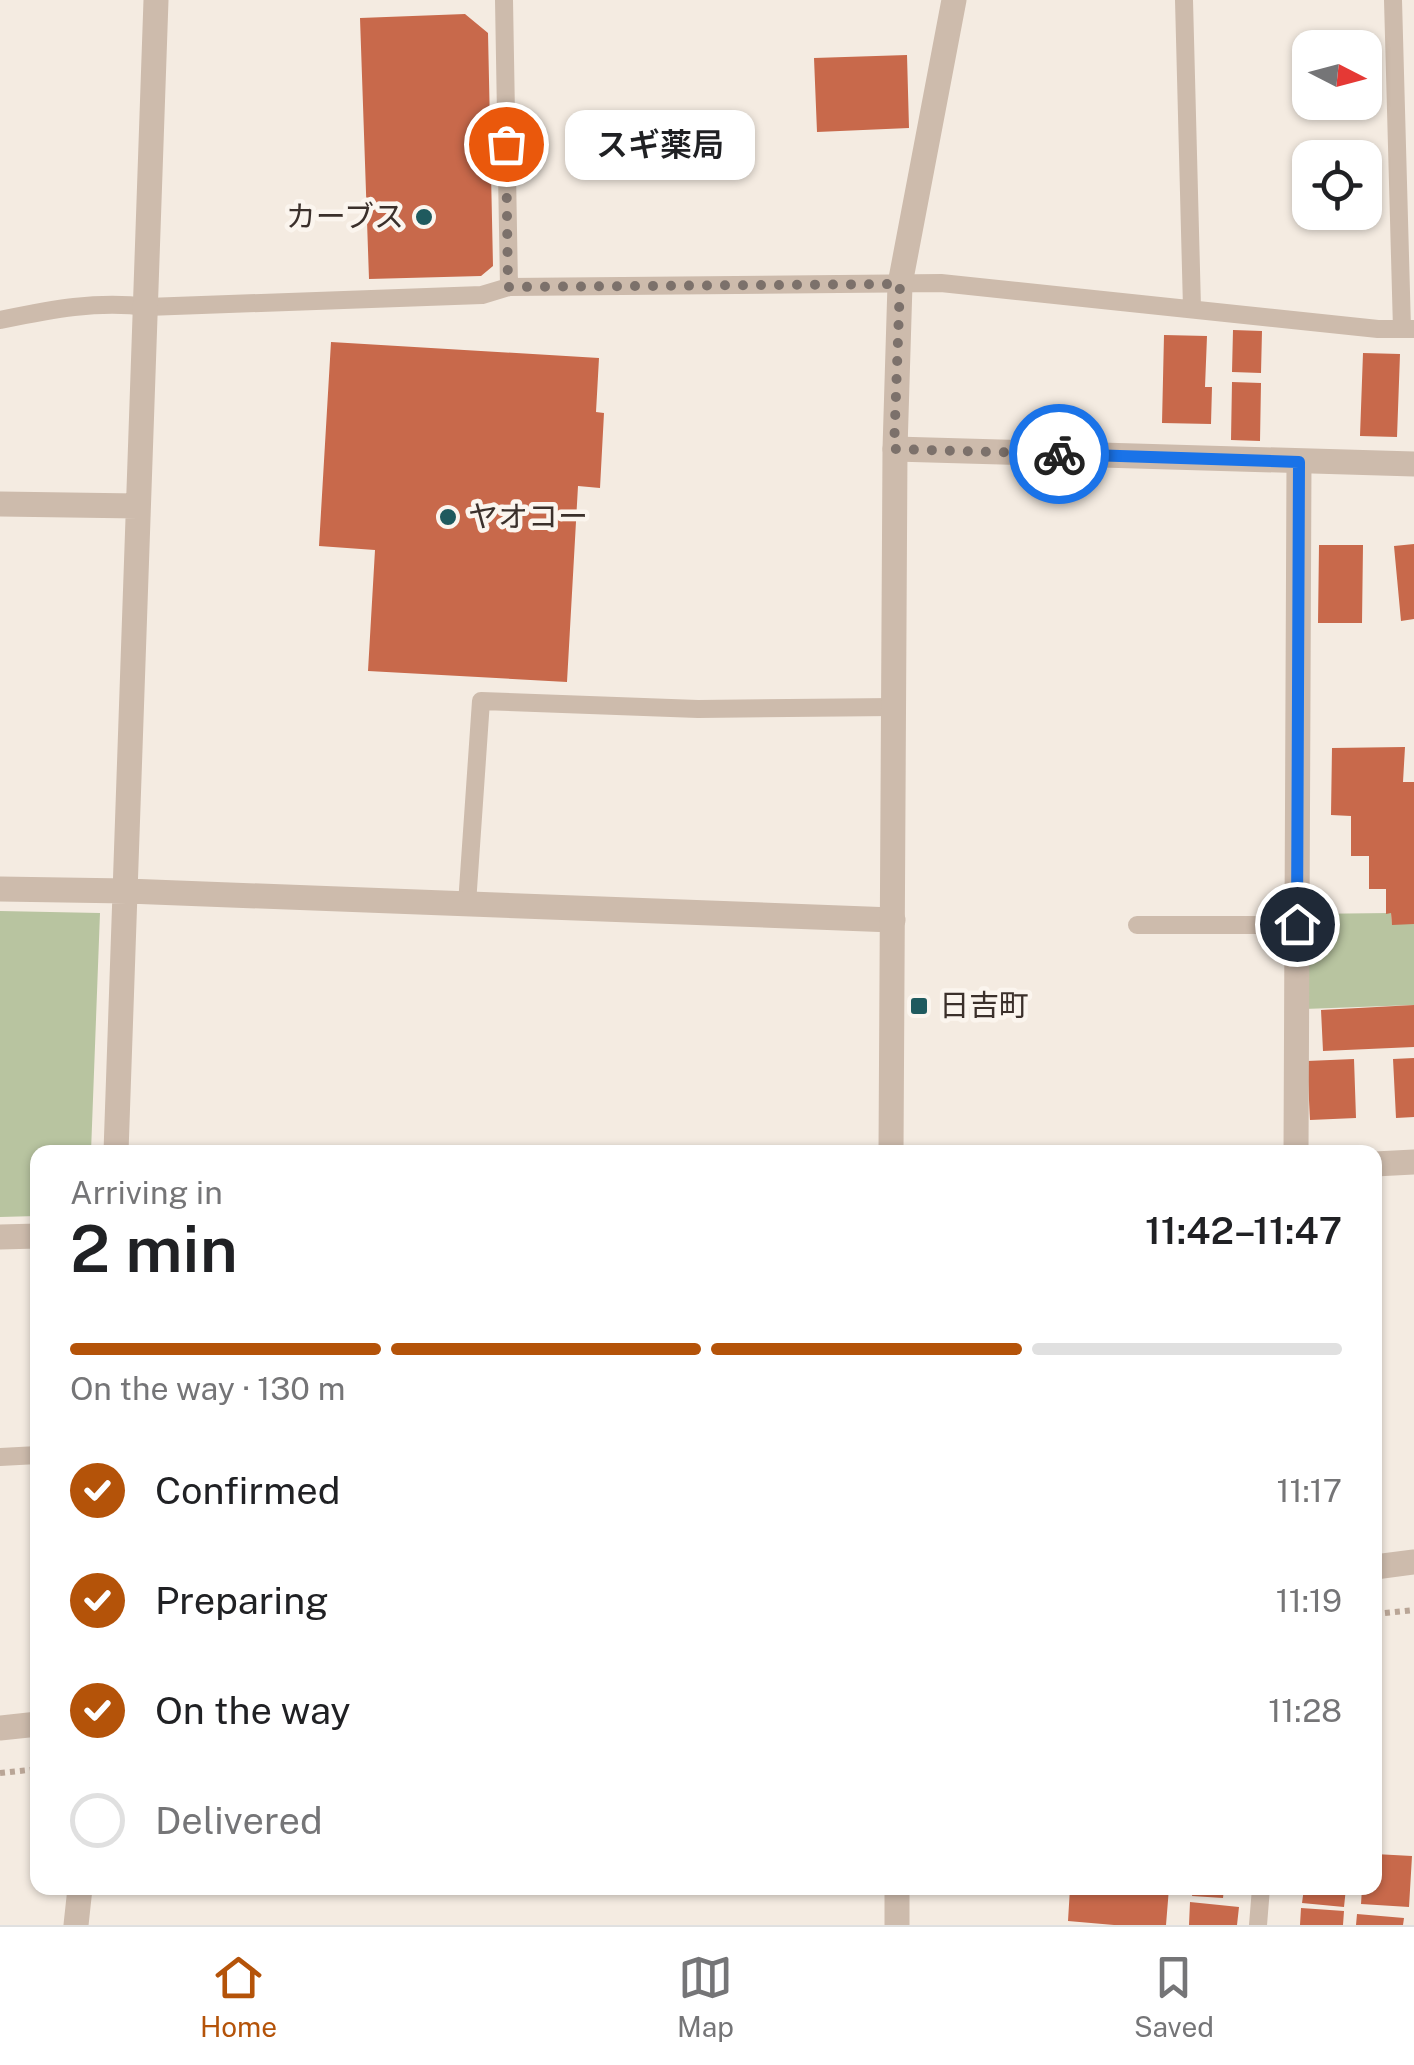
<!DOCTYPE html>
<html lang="en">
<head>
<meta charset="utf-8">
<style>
  body { margin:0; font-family:"Public Sans","Noto Sans JP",sans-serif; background:#f6f6f6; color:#202124; height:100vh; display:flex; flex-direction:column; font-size:38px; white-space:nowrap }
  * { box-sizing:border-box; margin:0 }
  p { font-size:32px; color:#757577 }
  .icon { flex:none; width:55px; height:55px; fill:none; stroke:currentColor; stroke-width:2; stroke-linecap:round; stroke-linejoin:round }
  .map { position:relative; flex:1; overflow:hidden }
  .panel { position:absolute; left:30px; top:1145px; width:1352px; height:750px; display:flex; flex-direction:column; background:#fff; border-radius:20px; box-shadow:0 2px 8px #0004 }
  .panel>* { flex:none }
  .needle { width:65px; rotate:96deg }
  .fabs { position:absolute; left:1292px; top:30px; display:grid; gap:20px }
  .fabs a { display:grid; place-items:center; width:90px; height:90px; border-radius:20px; background:#fff; box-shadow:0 2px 8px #0004; font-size:50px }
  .pin { position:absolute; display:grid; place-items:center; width:85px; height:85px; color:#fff; margin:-42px; border:5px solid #fff; border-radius:50%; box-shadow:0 2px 10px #0007 }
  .courier { position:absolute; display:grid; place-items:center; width:100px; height:100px; margin:-50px; border:8px solid #1a73e8; border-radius:50%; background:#fff; color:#222; box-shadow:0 2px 12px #0007 }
  .bubble { position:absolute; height:70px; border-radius:20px; background:#fff; box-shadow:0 2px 8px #0004; font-size:32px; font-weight:600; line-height:70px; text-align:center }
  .overview em { font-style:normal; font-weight:600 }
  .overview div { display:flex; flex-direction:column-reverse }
  .overview { display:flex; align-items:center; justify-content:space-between; height:170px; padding:0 40px }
  h1 { font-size:65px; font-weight:600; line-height:75px }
  .bar { display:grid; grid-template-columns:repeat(4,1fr); gap:15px 10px; align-content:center; height:120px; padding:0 40px }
  .bar i { height:12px; border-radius:8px; background:#e0e0e0 }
  .bar .on { background:#b45309 }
  .bar p { grid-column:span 4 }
  ol { padding:0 40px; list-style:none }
  li { display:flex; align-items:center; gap:30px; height:110px }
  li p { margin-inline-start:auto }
  li .icon { padding:10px; border-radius:50%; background:#b45309; color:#fff; stroke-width:4 }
  li:last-child { color:#757577 }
  li i { width:55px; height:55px; border:5px solid #e0e0e0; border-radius:50% }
  .dock { display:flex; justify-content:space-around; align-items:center; height:140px; border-top:2px solid #e0e0e0; background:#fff; font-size:28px; color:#757577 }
  .dock a { display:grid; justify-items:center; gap:5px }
  .dock .on { color:#b45309 }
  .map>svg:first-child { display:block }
  .green { fill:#b8c4a0 }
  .building { fill:#c8694b }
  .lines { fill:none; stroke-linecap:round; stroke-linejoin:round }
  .path { stroke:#b9a596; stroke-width:6; stroke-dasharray:5 5; stroke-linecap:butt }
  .service { stroke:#cdbbac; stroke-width:18 }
  .minor { stroke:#cdbbac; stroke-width:25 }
  .tertiary { stroke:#cdbbac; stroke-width:25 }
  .done { stroke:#7c716b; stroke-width:10; stroke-dasharray:0 18 }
  .route { stroke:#1a73e8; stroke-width:12 }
  .poi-dot { fill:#1f5a5e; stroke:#fbf5ee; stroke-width:4 }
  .labels { text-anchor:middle; stroke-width:9; stroke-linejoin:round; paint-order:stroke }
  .poi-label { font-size:30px; fill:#3b302b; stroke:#fbf5ee; text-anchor:start }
</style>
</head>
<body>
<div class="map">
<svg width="1414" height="1925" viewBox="0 0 1414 1925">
  <rect width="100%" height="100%" fill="#f4ebe1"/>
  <path class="green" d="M 0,911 L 100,913 L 91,1152 L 38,1152 L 37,1216 L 0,1217 Z
    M 1391,913 L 1392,924 L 1414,924 L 1414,1005 L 1304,1009 L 1303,914 Z"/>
  <path class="building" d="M 465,14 L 488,33 L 493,266 L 481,276 L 369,279 L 360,18 Z
    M 907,55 L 909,128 L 817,132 L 814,58 Z
    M 1233,330 L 1262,331 L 1261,373 L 1232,372 Z
    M 1164,335 L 1207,336 L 1205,387 L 1212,387 L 1211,424 L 1162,423 Z
    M 331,342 L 599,358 L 596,412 L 604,413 L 600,488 L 578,486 L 567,682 L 368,671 L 375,550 L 319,546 Z
    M 1363,353 L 1400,354 L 1397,437 L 1360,436 Z
    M 1232,382 L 1261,383 L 1260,441 L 1231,440 Z
    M 1414,544 L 1414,619 L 1401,621 L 1394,546 Z
    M 1319,545 L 1363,545 L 1362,623 L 1318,623 Z
    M 1405,747 L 1403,782 L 1414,782 L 1414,924 L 1392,925 L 1391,913 L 1386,914 L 1386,889 L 1369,889 L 1369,856 L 1351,856 L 1351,816 L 1331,815 L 1332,748 Z
    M 1414,1005 L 1414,1047 L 1323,1051 L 1321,1010 Z
    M 1414,1058 L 1414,1117 L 1396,1118 L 1393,1059 Z
    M 1354,1059 L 1356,1118 L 1310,1120 L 1307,1061 Z
    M 1375,1854 L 1412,1856 L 1409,1907 L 1361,1904 L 1362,1888 L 1375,1888 Z
    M 1070,1888 L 1169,1888 L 1166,1925 L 1114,1925 L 1068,1921 Z
    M 1193,1888 L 1224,1888 L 1223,1898 L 1192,1896 Z
    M 1304,1888 L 1346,1888 L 1344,1907 L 1302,1903 Z
    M 1190,1902 L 1239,1907 L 1237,1925 L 1189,1925 Z
    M 1301,1908 L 1344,1911 L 1343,1925 L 1300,1925 Z
    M 1357,1914 L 1404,1918 L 1403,1925 L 1356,1925 Z"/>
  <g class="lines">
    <path class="path" d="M 1375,1614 L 1414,1610
      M 0,1773 L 38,1769"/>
    <path class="service" d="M 504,0 L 509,287
      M 1184,0 L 1192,308
      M 1393,0 L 1402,329
      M 0,320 C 49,310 97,300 147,307 L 482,295 L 509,287 L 941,283 L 1378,329 L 1414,329
      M 467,904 L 481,701 L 698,709 L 894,707
      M 1137,925 L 1297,925
      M 0,1457 L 38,1455
      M 1258,1925 L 1261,1888"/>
    <path class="minor" d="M 895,449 L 1414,464
      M 0,504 L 138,506
      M 0,889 L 127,891 L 893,920
      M 116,1152 L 156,0
      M 1296,1152 L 1299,462
      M 1375,1164 L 1414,1162
      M 76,1925 L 80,1888"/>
    <path class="tertiary" d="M 891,1152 L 895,449 L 900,284 L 954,0
      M 0,1237 L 38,1236
      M 1375,1567 L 1414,1562
      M 0,1728 L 38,1724
      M 897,1925 L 897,1888"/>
  </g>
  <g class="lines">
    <path class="done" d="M 506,144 L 508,287 L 900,284 L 894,449 L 1059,454"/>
    <path class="route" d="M 1059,454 L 1299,462 L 1297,924"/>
  </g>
  <g class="poi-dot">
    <circle cx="424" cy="217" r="10"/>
    <circle cx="448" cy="517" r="10"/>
    <rect x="909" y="996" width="20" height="20" rx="5"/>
  </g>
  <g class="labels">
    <g class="poi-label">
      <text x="404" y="227" text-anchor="end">カーブス</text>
      <text x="468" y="527">ヤオコー</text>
      <text x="939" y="1016">日吉町</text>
    </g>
  </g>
</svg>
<div class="fabs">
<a><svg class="needle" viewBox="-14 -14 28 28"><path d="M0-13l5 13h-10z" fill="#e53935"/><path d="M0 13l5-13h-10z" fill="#757577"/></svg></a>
<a><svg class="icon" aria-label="locate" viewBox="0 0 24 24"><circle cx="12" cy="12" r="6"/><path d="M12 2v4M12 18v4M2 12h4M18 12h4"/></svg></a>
</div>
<div class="pin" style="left:506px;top:144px;background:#ea580c"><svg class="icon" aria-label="bag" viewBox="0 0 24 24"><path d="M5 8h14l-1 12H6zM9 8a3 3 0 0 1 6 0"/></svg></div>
<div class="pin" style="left:1297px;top:924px;background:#1f2937"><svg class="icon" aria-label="home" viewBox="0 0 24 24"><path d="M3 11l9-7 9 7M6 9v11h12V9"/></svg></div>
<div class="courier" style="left:1059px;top:454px"><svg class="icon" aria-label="bike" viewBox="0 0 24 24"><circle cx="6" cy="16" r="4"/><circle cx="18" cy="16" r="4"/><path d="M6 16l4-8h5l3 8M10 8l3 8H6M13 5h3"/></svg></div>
<div class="bubble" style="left:565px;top:110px;width:190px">スギ薬局</div>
<section class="panel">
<div class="overview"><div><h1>2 min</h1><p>Arriving in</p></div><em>11:42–11:47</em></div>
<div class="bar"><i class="on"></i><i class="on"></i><i class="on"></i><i></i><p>On the way · 130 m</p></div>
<ol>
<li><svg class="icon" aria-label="check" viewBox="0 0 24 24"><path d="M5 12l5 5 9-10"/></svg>Confirmed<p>11:17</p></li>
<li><svg class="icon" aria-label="check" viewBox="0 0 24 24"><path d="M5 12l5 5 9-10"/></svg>Preparing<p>11:19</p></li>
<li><svg class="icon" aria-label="check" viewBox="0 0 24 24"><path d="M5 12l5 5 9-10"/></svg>On the way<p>11:28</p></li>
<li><i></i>Delivered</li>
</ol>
</section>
</div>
<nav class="dock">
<a class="on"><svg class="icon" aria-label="home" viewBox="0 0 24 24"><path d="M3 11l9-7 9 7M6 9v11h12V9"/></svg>Home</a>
<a><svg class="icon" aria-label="map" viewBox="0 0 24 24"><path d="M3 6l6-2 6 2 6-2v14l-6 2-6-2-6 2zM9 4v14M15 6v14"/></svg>Map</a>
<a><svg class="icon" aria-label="saved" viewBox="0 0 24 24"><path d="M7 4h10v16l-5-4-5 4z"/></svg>Saved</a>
</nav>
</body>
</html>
